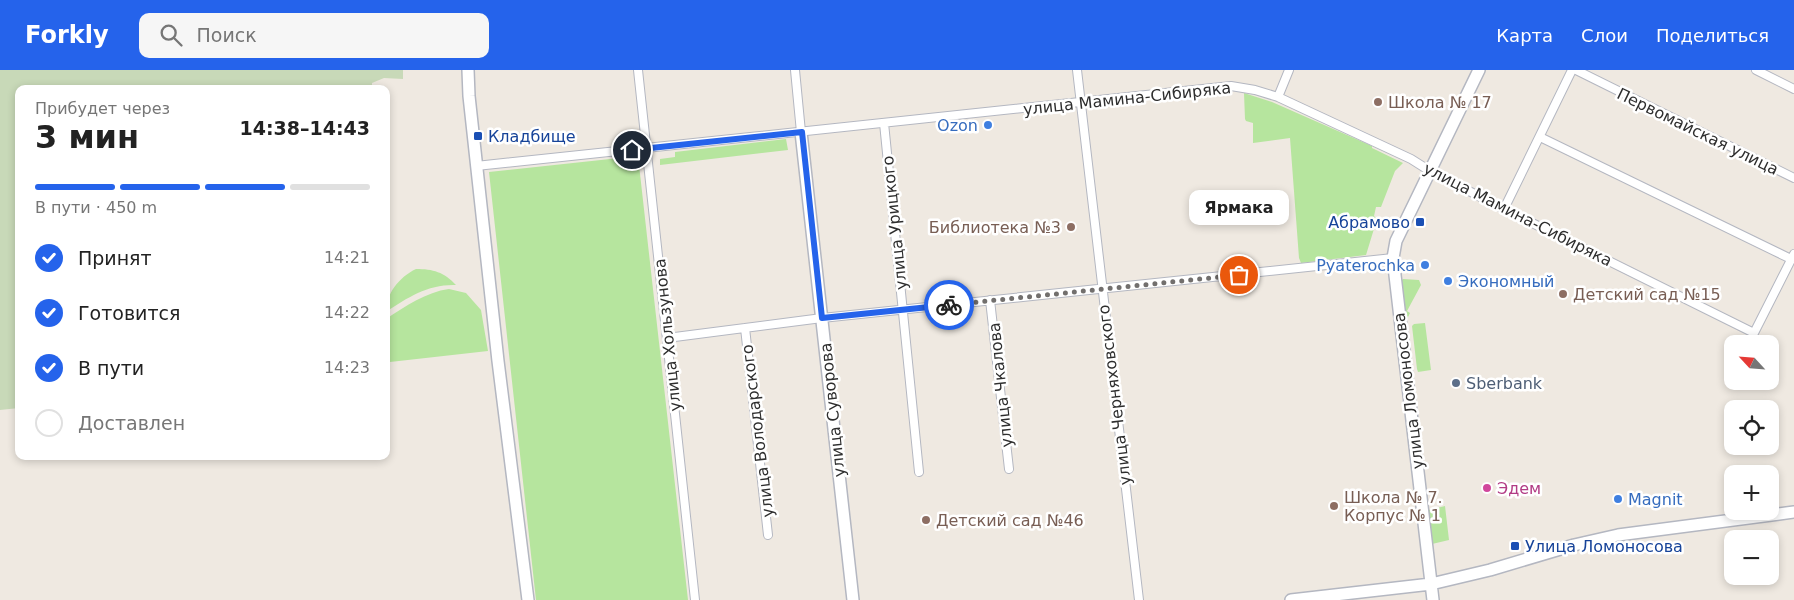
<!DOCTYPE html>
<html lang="ru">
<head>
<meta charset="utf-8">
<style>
  body { margin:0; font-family:"DejaVu Sans",sans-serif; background:#f6f6f6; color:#222; height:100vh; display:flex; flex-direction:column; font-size:19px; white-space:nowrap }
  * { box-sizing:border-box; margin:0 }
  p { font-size:16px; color:#767676 }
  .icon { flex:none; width:28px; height:28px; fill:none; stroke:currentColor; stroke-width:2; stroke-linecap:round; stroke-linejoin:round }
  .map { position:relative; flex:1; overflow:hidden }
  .sheet { position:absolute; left:15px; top:15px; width:375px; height:375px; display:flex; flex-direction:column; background:#fff; border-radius:10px; box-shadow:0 2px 8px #0003 }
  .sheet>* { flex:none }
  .needle { width:32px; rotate:296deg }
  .tools { position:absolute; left:1724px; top:265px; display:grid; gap:10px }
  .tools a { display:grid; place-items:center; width:55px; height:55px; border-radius:10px; background:#fff; box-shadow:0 2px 8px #0003; font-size:25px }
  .pin { position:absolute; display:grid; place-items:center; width:42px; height:42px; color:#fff; margin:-21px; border:2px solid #fff; border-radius:50%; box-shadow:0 1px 5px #0007 }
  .courier { position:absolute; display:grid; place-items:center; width:50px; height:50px; margin:-25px; border:4px solid #2563eb; border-radius:50%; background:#fff; color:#222; box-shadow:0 1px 6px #0007 }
  .bubble { position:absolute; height:35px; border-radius:10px; background:#fff; box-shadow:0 2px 8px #0003; font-size:16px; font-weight:600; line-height:35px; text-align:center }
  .head em { font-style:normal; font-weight:600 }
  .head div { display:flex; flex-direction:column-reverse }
  .head { display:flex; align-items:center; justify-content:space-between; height:85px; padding:0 20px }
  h1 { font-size:32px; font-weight:600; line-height:38px }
  .bar { display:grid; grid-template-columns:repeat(4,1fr); gap:8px 5px; align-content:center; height:60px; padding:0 20px }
  .bar i { height:6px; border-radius:4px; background:#e0e0e0 }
  .bar .on { background:#2563eb }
  .bar p { grid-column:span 4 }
  ol { padding:0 20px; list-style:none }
  li { display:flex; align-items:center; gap:15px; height:55px }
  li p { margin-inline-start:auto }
  li .icon { padding:5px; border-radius:50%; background:#2563eb; color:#fff; stroke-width:4 }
  li:last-child { color:#767676 }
  li i { width:28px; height:28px; border:2px solid #e0e0e0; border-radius:50% }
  header { display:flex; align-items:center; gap:30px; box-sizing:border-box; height:70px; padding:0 25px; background:#2563eb; color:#fff }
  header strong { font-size:24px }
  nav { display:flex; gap:28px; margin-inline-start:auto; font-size:18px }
  .search { width:350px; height:45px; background:#f6f6f6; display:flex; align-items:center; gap:12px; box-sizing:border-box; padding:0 18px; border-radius:10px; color:#767676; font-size:19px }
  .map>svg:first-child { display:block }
  .green { fill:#b6e59e }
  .cemetery { fill:#c8d9b8 }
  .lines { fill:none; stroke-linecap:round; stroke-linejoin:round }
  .street-casing { stroke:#b4b7c1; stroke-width:10 }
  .secondary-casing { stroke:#b4b7c1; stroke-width:14 }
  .street { stroke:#fff; stroke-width:8 }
  .secondary { stroke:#fff; stroke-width:11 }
  .done { stroke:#726f6d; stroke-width:5; stroke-dasharray:0 9 }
  .route { stroke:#2563eb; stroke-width:6 }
  .education-dot { fill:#8d6e63; stroke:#fff; stroke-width:2 }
  .shop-dot { fill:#3f7fe0; stroke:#fff; stroke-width:2 }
  .transit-dot { fill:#1a4fb4; stroke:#fff; stroke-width:2 }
  .service-dot { fill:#5c6f8a; stroke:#fff; stroke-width:2 }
  .hotel-dot { fill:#d1479c; stroke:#fff; stroke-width:2 }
  .labels { text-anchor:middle; stroke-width:5; stroke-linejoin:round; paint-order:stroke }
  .street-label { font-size:16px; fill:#2e2e2e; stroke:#fff }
  .education-label { font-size:16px; fill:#785e54; stroke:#fff; text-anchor:start }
  .shop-label { font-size:16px; fill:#366cbe; stroke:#fff; text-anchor:end }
  .transit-label { font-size:16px; fill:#164399; stroke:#fff; text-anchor:start }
  .service-label { font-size:16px; fill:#4e5e75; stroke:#fff; text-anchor:start }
  .hotel-label { font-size:16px; fill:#b23c85; stroke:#fff; text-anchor:start }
</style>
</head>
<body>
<header>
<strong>Forkly</strong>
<div class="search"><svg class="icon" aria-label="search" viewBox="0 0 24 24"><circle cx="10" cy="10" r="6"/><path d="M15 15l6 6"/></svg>Поиск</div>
<nav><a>Карта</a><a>Слои</a><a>Поделиться</a></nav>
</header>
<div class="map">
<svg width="1794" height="530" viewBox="0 0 1794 530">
  <rect width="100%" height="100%" fill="#efe9e1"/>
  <path class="green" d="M 1244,23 L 1272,32 L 1372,76 L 1372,78 L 1403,93 L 1395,101 L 1381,137 L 1376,137 L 1374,146 L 1377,149 L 1366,185 L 1301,193 L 1299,188 L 1290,68 L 1253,73 L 1253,53 L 1246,51 L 1245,49 Z
    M 786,69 L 788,80 L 660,95 L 660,89 L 675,87 L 675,82 Z
    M 638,86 L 688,530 L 536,530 L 489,102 Z
    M 416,199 C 433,199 444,202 456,215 C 429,214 408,227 386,242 C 386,224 399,207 416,199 Z
    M 1403,209 L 1419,210 L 1421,215 L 1407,241 L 1410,243 L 1407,249 L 1401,211 Z
    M 449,219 L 466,223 L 481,240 L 488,281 L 390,292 L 386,289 L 386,249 C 406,236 426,222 449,219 Z
    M 1425,253 L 1431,300 L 1418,302 L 1417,299 L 1412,256 L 1414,254 Z
    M 1445,436 L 1449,470 L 1432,474 L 1431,473 L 1427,442 L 1429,440 Z"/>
  <path class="cemetery" d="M 0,0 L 403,0 L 403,9 L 384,8 L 372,13 L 372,19 L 19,19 L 19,338 L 0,340 Z"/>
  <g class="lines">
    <defs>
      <path id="street" d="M 638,0 L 695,530
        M 795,0 L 801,62
        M 1077,0 L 1139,530
        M 1576,0 L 1794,108
        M 1756,0 L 1794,19
        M 1278,27 L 1289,0
        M 884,53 L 919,402
        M 1540,67 L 1791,189
        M 476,96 L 1231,16 L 1255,20 L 1278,27 L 1411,89 L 1430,101 L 1504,139 L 1754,263 L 1794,184
        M 1504,139 L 1572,0
        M 990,230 L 1009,399
        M 745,258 L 768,465
        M 667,268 L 822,248 L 1393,188"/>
      <path id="secondary" d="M 468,0 L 469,26 L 498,291 L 528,530
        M 801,62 L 853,530
        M 1291,530 L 1431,514 L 1490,500 L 1574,475 L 1618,465 L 1794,442
        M 1433,530 L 1393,188 L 1396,171 L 1479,0"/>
    </defs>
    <use href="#street" class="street-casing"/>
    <use href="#secondary" class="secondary-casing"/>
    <use href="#street" class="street"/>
    <use href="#secondary" class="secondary"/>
  </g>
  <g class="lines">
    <path class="done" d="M 949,235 L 1239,205"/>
    <path class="route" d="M 632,80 L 802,62 L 822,248 L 949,235"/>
  </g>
  <g class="education-dot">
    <circle cx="1378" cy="32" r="5"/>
    <circle cx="1071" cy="157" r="5"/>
    <circle cx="1563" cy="224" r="5"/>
    <circle cx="1334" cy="436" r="5"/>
    <circle cx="926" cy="450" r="5"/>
  </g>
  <g class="shop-dot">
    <circle cx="988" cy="55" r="5"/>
    <circle cx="1425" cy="195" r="5"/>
    <circle cx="1448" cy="211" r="5"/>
    <circle cx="1618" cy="429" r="5"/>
  </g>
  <g class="transit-dot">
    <rect x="473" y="61" width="10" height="10" rx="2.5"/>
    <rect x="1415" y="147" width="10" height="10" rx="2.5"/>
    <rect x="1510" y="471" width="10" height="10" rx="2.5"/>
  </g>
  <circle class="service-dot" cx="1456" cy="313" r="5"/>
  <circle class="hotel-dot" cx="1487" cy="418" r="5"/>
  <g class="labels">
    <g class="street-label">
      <text transform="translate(1127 28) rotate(-6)" y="6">улица Мамина-Сибиряка</text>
      <text transform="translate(1698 61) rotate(26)" y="6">Первомайская улица</text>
      <text transform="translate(1518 144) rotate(27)" y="6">улица Мамина-Сибиряка</text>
      <text transform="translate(894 153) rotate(-96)" y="6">улица Урицкого</text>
      <text transform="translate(667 265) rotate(-96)" y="6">улица Хользунова</text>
      <text transform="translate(1000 315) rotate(-96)" y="6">улица Чкалова</text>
      <text transform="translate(1408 321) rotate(-97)" y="6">улица Ломоносова</text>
      <text transform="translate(1114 325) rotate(-97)" y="6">улица Черняховского</text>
      <text transform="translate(832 340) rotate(-96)" y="6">улица Суворова</text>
      <text transform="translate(757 361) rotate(-97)" y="6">улица Володарского</text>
    </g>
    <g class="education-label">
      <text x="1388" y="38">Школа № 17</text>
      <text x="1061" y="163" text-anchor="end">Библиотека №3</text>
      <text x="1573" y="230">Детский сад №15</text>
      <text x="1344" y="433">Школа № 7.<tspan x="1344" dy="18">Корпус № 1</tspan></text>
      <text x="936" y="456">Детский сад №46</text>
    </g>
    <g class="shop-label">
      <text x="978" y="61">Ozon</text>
      <text x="1415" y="201">Pyaterochka</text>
      <text x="1458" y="217" text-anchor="start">Экономный</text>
      <text x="1628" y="435" text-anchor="start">Magnit</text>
    </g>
    <g class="transit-label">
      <text x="488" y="72">Кладбище</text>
      <text x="1410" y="158" text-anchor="end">Абрамово</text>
      <text x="1525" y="482">Улица Ломоносова</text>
    </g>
    <g class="service-label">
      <text x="1466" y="319">Sberbank</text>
    </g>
    <g class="hotel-label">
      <text x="1497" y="424">Эдем</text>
    </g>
  </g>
</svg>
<div class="tools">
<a><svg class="needle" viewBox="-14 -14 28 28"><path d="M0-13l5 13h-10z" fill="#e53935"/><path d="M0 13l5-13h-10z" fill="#767676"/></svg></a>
<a><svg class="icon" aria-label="locate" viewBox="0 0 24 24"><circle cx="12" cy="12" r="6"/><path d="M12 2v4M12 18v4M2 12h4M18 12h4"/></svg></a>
<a>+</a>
<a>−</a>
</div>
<div class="pin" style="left:1239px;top:205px;background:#ea580c"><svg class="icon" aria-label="bag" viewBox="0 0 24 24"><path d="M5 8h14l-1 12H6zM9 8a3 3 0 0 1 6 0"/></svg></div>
<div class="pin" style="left:632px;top:80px;background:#1f2937"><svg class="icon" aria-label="home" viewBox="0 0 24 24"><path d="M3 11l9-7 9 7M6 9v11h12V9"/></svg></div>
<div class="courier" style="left:949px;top:235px"><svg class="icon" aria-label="bike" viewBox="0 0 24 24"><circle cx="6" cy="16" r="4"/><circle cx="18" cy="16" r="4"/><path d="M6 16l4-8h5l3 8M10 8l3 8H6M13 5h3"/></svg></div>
<div class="bubble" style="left:1189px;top:120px;width:100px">Ярмака</div>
<section class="sheet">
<div class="head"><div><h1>3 мин</h1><p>Прибудет через</p></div><em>14:38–14:43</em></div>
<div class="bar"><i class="on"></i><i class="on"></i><i class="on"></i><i></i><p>В пути · 450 m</p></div>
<ol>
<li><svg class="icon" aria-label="check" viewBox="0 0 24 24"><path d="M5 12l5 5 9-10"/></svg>Принят<p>14:21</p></li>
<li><svg class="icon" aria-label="check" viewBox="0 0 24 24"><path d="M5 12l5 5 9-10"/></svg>Готовится<p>14:22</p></li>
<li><svg class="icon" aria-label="check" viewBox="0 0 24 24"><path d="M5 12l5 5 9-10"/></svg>В пути<p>14:23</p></li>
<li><i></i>Доставлен</li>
</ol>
</section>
</div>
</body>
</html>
